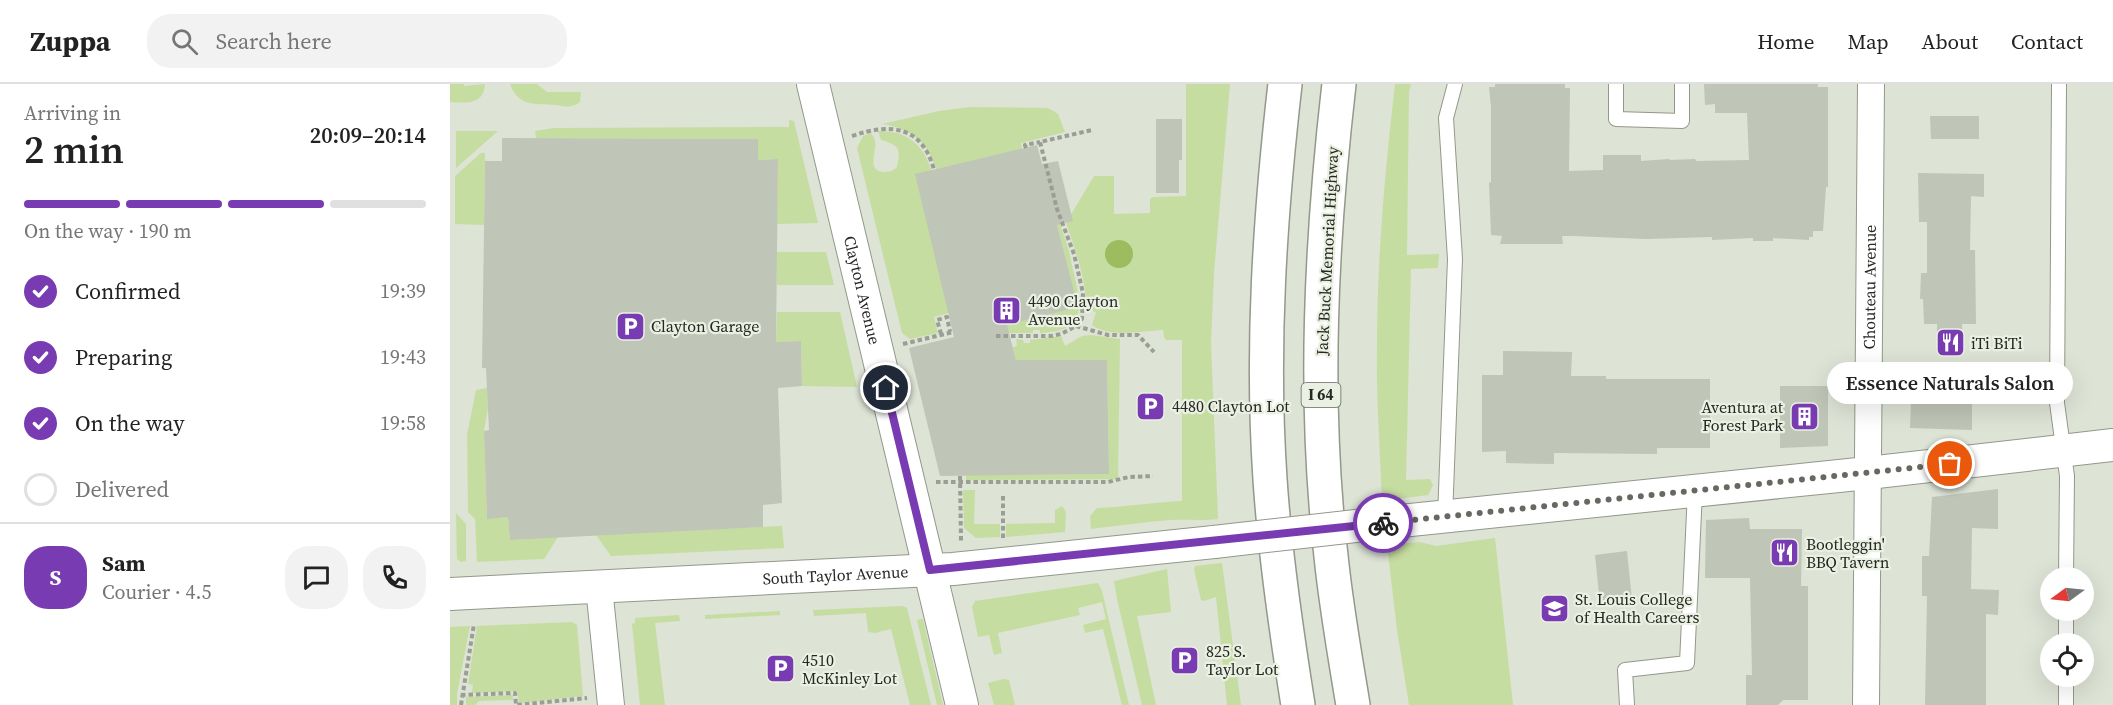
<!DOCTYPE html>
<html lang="en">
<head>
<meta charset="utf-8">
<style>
  body { margin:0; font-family:"Source Serif 4",serif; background:#f2f2f2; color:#222; height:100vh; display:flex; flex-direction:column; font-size:22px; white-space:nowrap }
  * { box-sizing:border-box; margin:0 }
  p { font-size:20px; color:#767676 }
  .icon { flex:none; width:33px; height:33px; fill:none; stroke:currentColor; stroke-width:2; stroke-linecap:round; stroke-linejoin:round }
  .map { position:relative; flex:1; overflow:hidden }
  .sheet { display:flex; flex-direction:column; background:#fff; width:450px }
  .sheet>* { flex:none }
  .needle { width:39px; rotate:255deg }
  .fabs { position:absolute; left:1590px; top:483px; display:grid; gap:12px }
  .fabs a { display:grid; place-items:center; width:54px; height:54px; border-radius:50%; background:#fff; box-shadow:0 6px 24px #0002; font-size:30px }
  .pin { position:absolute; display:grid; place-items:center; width:51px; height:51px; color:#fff; margin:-26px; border:3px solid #fff; border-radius:50%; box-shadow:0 2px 6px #0007 }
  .courier { position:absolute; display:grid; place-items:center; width:60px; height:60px; margin:-30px; border:4px solid #793bb1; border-radius:50%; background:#fff; color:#222; box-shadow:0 2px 8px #0007 }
  .bubble { position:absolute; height:42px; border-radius:21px; background:#fff; box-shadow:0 6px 24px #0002; font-size:20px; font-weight:600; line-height:42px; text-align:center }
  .overview em { font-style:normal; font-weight:600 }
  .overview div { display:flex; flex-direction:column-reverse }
  .overview { display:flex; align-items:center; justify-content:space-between; height:102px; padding:0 24px }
  h1 { font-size:39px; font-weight:600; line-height:45px }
  .bar { display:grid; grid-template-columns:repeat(4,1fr); gap:9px 6px; align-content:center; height:72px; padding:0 24px }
  .bar i { height:8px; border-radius:4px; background:#e0e0e0 }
  .bar .current { background:#793bb1 }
  .bar p { grid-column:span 4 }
  .line { display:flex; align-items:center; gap:15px; padding:0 24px; border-top:2px solid #e0e0e0 }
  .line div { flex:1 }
  .round { display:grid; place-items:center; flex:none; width:63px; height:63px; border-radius:24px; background:#f2f2f2 }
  ol { padding:0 24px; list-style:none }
  li { display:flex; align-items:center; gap:18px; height:66px }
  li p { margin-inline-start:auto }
  li .icon { padding:6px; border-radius:50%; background:#793bb1; color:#fff; stroke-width:4 }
  li:last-child { color:#767676 }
  li i { width:33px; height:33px; border:3px solid #e0e0e0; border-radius:50% }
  header { display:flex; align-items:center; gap:36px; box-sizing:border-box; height:84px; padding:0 30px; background:#fff; border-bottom:2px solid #e0e0e0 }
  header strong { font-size:28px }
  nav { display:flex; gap:33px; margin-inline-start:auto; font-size:21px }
  .search { width:420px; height:54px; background:#f2f2f2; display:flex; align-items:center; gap:15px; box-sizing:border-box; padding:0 21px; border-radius:24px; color:#767676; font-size:22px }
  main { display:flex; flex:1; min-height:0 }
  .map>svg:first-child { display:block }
  .green { fill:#c6dda1 }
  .water { fill:#9dbc60 }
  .building { fill:#bfc5b7 }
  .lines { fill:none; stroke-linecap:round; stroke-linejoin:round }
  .service-casing { stroke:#92988a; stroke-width:16 }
  .minor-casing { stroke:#92988a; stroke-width:28 }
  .tertiary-casing { stroke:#92988a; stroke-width:34 }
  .motorway-casing { stroke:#92988a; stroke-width:36 }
  .path { stroke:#9a9e94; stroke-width:4; stroke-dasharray:4.5 3; stroke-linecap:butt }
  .service { stroke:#fff; stroke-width:14 }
  .minor { stroke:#fff; stroke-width:26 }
  .tertiary { stroke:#fff; stroke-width:32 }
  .motorway { stroke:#fff; stroke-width:33 }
  .tertiary-bridge-casing { stroke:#92988a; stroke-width:34; stroke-linecap:butt }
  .tertiary-bridge { stroke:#fff; stroke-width:32 }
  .done { stroke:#666961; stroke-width:6; stroke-dasharray:0 10.8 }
  .route { stroke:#793bb1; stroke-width:8 }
  .labels { text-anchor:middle; stroke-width:4.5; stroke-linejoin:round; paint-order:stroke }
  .shield { fill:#eaf0e2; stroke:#61645c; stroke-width:1.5 }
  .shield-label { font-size:15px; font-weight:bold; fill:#262823 }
  .street-label { font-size:16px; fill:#262823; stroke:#eaf0e2 }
  .poi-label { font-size:16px; fill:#262823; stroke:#eaf0e2; text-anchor:start }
</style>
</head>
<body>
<header>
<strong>Zuppa</strong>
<div class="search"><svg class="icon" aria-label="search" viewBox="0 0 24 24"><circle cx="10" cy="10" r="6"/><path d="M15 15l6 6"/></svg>Search here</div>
<nav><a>Home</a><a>Map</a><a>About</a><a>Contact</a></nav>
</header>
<main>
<section class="sheet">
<div class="overview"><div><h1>2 min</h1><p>Arriving in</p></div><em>20:09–20:14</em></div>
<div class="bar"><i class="current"></i><i class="current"></i><i class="current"></i><i></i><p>On the way · 190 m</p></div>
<ol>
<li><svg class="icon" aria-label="check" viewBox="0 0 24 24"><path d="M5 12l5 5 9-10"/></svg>Confirmed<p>19:39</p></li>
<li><svg class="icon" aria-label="check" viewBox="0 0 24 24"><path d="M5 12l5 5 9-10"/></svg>Preparing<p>19:43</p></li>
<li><svg class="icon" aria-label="check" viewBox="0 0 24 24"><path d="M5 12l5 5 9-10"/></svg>On the way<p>19:58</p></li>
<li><i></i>Delivered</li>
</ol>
<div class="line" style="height:108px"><b class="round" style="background:#793bb1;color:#fff">S</b><div><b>Sam</b><p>Courier · 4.5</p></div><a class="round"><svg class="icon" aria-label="chat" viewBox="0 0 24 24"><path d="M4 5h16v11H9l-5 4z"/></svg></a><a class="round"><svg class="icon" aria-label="phone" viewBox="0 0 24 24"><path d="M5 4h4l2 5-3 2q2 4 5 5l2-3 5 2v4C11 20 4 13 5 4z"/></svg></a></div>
</section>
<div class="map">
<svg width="1663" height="621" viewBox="0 0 1663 621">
  <rect width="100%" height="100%" fill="#dde3d5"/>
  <path class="green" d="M 0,0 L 14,0 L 14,2 L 35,0 C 34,21 16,19 0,18 Z
    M 60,0 L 87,0 L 97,8 L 131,8 L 130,18 C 122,24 115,23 106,21 C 86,19 69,24 60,0 Z
    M 736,0 L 780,0 L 764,189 L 761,259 L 768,435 C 752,437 737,435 721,436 C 694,438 667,442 641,445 L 640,432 L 647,424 C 676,423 704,418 732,417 L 732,256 L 716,256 L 714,253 L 713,246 C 692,247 659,254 642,241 L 646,228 L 636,225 C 637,197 625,165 616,139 L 644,92 L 664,92 L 664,130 L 700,129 L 700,115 L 703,113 L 736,112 Z
    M 945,0 L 961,0 L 959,8 L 957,171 L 989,170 L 988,184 L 961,185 L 956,396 L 980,395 L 983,401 L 978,411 L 932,417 C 930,365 926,313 927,261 C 927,174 935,86 945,0 Z
    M 520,23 L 598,24 L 608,30 L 615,48 L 571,59 L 572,65 L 486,85 C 478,58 460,44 432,40 L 489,27 Z
    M 339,36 L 344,37 L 368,139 L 327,140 L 328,75 L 308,76 L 307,55 L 86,54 L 85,47 L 104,44 L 339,43 Z
    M 6,47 L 48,47 L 6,84 Z
    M 428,47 C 455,46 474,60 481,86 L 499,229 L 484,233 L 488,249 L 460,255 L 452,249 L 407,64 L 413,52 L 421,49 C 423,53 425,54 425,58 C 427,68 416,86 433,88 C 439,88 443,87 447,83 C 451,64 449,61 431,56 Z
    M 31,69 L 35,69 L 34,141 L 5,140 L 5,92 Z
    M 610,140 C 612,149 617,158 619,167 C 621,175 622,183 624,190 C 632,226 636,247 590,249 L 590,246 L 583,246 L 583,249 L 551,249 L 550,243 L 627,223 L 607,141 Z
    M 327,168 L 376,168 L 384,201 L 327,201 Z
    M 327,228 L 390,228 L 407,303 L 352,302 L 351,257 L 326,258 Z
    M 641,251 L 670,255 L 668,395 L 516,396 L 516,391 L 659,390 L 657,276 L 566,276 L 563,263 L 567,262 L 566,255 L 573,256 L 574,259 L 580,259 L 580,256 L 611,252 L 615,262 L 632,252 Z
    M 37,304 L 38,324 L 34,347 L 37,434 L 58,433 L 60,456 L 108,453 L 94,475 L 27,478 L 25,435 L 18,428 L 17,351 L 26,306 Z
    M 513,406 L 525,406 L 524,440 L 550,440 L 550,453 L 526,454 L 514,444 Z
    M 612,422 L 616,428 L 615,448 L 556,453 L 556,440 L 605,439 L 605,426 Z
    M 6,429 L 16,440 L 16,477 L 11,478 L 7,475 Z
    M 332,442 L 334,464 L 161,472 L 146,451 Z
    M 1045,454 L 1063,621 L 959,621 L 947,546 L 937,461 L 970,458 L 986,462 Z
    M 772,479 L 791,621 L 777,621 L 766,513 L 754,517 L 751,516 L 744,486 L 745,482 Z
    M 717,485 L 721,528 L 687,532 L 706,621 L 692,621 L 667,515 L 664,497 Z
    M 648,499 L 652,507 L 679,621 L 672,621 L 653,545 L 635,549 L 633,541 L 656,535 L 652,518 L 628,524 L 630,531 L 548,549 L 552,569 L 544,571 L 539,551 L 528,553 L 522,523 L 525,517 Z
    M 453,522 L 457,524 L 481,621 L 460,621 L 441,545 L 425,549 L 418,548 L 416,529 L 364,532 L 363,526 Z
    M 330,527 L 330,531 L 255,535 L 255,531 Z
    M 229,531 L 230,537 L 205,539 L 215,621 L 190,621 L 182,540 L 185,539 L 185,534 Z
    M 473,535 L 493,621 L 487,621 L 467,536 Z
    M 122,538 L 127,541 L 133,612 L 69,619 L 67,607 L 22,609 L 23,601 L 18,600 L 27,542 Z
    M 20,542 L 7,610 L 7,621 L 0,621 L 0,543 Z
    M 554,595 L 559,596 L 565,621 L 544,621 L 538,599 Z
    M 63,611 L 63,616 L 29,617 L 25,621 L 16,621 L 16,613 Z"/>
  <path class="water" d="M655 170a14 14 0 1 1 28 0a14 14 0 1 1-28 0Z"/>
  <path class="building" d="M 1045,0 L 1115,0 L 1115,4 L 1120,4 L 1119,87 L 1153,86 L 1153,71 L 1191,71 L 1191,77 L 1219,75 L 1220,76 L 1245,75 L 1246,77 L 1299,76 L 1297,29 L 1265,29 L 1265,20 L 1255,21 L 1254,0 L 1368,0 L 1368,3 L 1378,3 L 1378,103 L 1376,103 L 1373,147 L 1363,147 L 1363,153 L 1359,153 L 1359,156 L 1323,154 L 1323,157 L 1303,157 L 1303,154 L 1262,156 L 1262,153 L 1196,155 L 1123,152 L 1112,152 L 1113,160 L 1050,160 L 1052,152 L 1041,151 L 1039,99 L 1041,98 L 1041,23 L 1039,3 L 1045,3 Z
    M 1480,32 L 1529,32 L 1529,55 L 1481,55 Z
    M 706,35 L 732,35 L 732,76 L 729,76 L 729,109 L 706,109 Z
    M 52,54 L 308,55 L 308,76 L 328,75 L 326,258 L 351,257 L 352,302 L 328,304 L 332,419 L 313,421 L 313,443 L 60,456 L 58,433 L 37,435 L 34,347 L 39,346 L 36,284 L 32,284 L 35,77 L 52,77 Z
    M 587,61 L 592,80 L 608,77 L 623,137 L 607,141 L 628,223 L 557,241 L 566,276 L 657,276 L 659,390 L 490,392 L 459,264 L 504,253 L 465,90 Z
    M 1468,89 L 1534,90 L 1534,113 L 1521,112 L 1520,166 L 1525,166 L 1526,240 L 1512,240 L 1513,270 L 1487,270 L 1487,240 L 1474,240 L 1473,215 L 1470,215 L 1471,189 L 1477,189 L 1477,138 L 1469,138 Z
    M 1053,267 L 1122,268 L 1121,292 L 1156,292 L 1156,295 L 1260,295 L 1260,364 L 1207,364 L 1207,370 L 1104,369 L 1104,380 L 1056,379 L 1056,367 L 1032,368 L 1032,291 L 1053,291 Z
    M 1486,278 L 1501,278 L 1501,292 L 1486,292 Z
    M 1330,302 L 1378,302 L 1378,362 L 1330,364 Z
    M 1486,310 L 1502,310 L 1502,318 L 1522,318 L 1522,346 L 1460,344 L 1461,317 L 1485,317 Z
    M 1548,405 L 1548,445 L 1522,444 L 1521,505 L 1549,506 L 1548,531 L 1536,530 L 1536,621 L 1475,621 L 1477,512 L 1472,512 L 1472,472 L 1479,472 L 1482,413 Z
    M 1299,434 L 1300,445 L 1352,445 L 1351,502 L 1358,502 L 1358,616 L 1333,616 L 1328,621 L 1296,621 L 1296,591 L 1302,591 L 1300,494 L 1255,494 L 1256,436 Z
    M 1177,467 L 1182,516 L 1150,520 L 1145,471 Z"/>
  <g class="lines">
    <defs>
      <path id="service" d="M 1166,0 L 1166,35 L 1232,37 L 1232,0
        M 1609,0 L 1607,319 L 1617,392 L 1616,494
        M 1418,302 L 1607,300
        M 995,433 L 1005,175 L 996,34 L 1005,0
        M 1616,560 L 1616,526
        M 1177,621 L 1175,586 L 1237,579 L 1245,407
        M 1616,621 L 1616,592"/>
      <g id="minor">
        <path d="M 149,503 L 161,621"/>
        <path id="s1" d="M 1416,621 L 1421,0"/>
      </g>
      <g id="tertiary">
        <path id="s2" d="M 363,0 L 512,621"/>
        <path d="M 941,438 L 1418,389 L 1663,361"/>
        <path id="s3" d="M 0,510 L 503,485 L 764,458"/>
      </g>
      <path id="motorway" d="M 835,0 C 820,131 811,263 820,395 C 825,471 836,546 848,621
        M 889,0 C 871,156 863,316 881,472 C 886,522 895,572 903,621"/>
    </defs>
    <use href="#service" class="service-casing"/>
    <use href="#minor" class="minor-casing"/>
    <use href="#tertiary" class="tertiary-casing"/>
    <use href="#motorway" class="motorway-casing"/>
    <path class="path" d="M 402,52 C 440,39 472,41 484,86
      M 576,64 L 575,61 L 590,58
      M 626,242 L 658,251 L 688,251 L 704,268
      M 491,250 L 487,236 L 497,233 L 500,248
      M 546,252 L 601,252 L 611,250 L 626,242 L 632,235 L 633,209 L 624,170 L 607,125 L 590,58 L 642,46
      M 453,260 L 503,248
      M 510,392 L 511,457
      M 486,398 L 658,398 L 679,393 L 703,392
      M 553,412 L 553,455
      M 11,611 L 65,609 L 66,621 L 137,614
      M 11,621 L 24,540"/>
    <use href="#service" class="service"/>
    <use href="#minor" class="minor"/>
    <use href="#tertiary" class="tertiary"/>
    <use href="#motorway" class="motorway"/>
    <defs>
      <path id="tertiary-bridge" d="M 764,458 L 941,438"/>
    </defs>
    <use href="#tertiary-bridge" class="tertiary-bridge-casing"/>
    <use href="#tertiary-bridge" class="tertiary-bridge"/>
  </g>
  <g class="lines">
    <path class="done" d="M 933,439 L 1500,380"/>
    <path class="route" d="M 436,304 L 480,486 L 933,439"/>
  </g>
  <defs>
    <symbol id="building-square" viewBox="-11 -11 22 22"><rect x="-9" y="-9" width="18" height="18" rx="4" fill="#793bb1" stroke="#eaf0e2"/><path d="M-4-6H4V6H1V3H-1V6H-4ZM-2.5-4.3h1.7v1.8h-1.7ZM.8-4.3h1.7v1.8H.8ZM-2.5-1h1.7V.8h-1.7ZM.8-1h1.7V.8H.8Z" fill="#fff"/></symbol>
    <symbol id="parking-square" viewBox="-11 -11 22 22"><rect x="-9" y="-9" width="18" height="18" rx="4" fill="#793bb1" stroke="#eaf0e2"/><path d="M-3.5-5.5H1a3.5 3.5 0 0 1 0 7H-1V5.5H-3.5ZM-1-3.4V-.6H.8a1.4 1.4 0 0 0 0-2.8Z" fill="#fff"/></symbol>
    <symbol id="restaurant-square" viewBox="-11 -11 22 22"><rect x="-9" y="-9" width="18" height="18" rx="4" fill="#793bb1" stroke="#eaf0e2"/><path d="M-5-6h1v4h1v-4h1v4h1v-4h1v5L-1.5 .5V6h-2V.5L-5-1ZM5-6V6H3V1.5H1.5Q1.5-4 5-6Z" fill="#fff"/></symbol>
    <symbol id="university-square" viewBox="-11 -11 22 22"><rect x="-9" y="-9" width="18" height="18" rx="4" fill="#793bb1" stroke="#eaf0e2"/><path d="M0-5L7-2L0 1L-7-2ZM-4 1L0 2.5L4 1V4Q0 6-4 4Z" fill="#fff"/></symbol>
  </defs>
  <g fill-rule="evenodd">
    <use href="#building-square" x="540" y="210" width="33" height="33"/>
    <use href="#parking-square" x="164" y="226" width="33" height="33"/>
    <use href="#restaurant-square" x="1484" y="242" width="33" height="33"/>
    <use href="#parking-square" x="684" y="306" width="33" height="33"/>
    <use href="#building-square" x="1338" y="316" width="33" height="33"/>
    <use href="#restaurant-square" x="1318" y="452" width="33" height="33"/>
    <use href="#university-square" x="1088" y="508" width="33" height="33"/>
    <use href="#parking-square" x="718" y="560" width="33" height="33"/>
    <use href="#parking-square" x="314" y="568" width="33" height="33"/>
  </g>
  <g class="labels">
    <rect class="shield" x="851.5" y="299" width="39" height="24" rx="4.5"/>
    <g class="shield-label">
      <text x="871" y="316">I 64</text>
    </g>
    <g class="street-label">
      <text transform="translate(877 167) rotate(-87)" y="6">Jack Buck Memorial Highway</text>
      <text dy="6" stroke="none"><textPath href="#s1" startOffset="418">Chouteau Avenue</textPath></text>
      <text dy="6" stroke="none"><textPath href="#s2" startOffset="212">Clayton Avenue</textPath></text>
      <text dy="6" stroke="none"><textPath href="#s3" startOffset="386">South Taylor Avenue</textPath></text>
    </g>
    <g class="poi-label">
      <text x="578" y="223">4490 Clayton<tspan x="578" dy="18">Avenue</tspan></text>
      <text x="201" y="248">Clayton Garage</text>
      <text x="1521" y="265">iTi BiTi</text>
      <text x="722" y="328">4480 Clayton Lot</text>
      <text x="1333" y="329" text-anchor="end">Aventura at<tspan x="1333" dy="18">Forest Park</tspan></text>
      <text x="1356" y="466">Bootleggin'<tspan x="1356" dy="18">BBQ Tavern</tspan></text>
      <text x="1125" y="521">St. Louis College<tspan x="1125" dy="18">of Health Careers</tspan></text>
      <text x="756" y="573">825 S.<tspan x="756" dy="18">Taylor Lot</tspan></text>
      <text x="352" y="582">4510<tspan x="352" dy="18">McKinley Lot</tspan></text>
    </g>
  </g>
</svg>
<div class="fabs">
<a><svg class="needle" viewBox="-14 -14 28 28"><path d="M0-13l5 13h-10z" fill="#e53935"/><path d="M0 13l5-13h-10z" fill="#767676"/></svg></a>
<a><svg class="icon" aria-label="locate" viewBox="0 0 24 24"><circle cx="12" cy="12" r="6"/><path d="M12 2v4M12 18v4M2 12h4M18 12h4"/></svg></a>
</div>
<div class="pin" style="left:1500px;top:380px;background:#ea580c"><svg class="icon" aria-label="bag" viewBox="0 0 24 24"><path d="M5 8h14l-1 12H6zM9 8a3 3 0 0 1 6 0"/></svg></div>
<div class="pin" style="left:436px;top:304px;background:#1f2937"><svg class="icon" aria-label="home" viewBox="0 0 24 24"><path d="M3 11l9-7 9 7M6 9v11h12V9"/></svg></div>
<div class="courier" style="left:933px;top:439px"><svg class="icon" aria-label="bike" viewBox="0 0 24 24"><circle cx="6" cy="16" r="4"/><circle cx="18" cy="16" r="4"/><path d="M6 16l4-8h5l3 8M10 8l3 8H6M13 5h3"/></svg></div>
<div class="bubble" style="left:1377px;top:278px;width:246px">Essence Naturals Salon</div>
</div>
</main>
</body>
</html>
